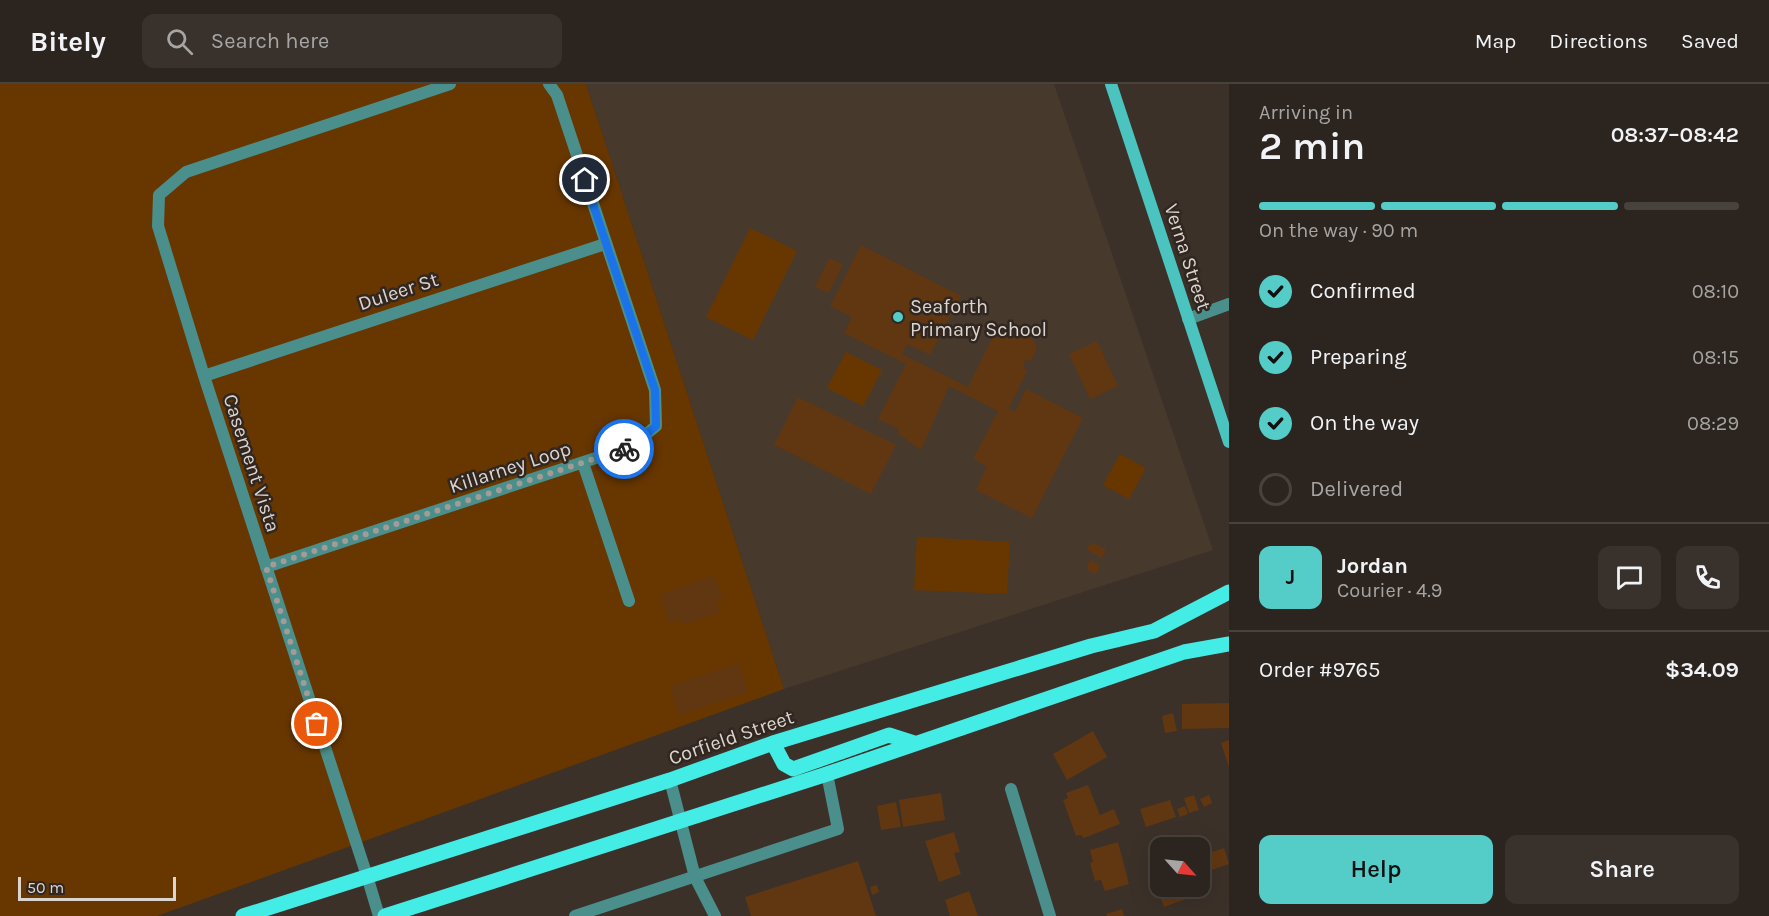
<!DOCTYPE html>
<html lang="en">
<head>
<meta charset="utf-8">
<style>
  body { margin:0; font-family:Karla,sans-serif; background:#38312c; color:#f1f3f6; height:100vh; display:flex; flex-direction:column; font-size:22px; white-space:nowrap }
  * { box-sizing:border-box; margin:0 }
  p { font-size:20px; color:#a6a5a4 }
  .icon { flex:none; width:33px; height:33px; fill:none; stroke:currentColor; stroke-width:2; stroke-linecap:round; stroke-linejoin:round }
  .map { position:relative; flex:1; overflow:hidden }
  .drawer { display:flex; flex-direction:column; background:#2c251f; width:540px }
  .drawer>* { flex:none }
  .needle { width:39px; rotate:117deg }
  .buttons { position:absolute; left:1150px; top:753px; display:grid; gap:12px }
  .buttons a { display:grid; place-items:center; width:60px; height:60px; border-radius:12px; background:#2c251f; box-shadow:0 6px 24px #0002,0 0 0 2px #48423d; font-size:30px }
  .scale { position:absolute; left:18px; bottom:15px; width:158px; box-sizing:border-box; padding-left:6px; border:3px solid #dbd5d0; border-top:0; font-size:16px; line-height:21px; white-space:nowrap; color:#dbd5d0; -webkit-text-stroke:4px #312720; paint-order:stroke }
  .pin { position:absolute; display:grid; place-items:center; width:51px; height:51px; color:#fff; margin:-26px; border:3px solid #fff; border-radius:50%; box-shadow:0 2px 6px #0007 }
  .courier { position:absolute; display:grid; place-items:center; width:60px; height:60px; margin:-30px; border:4px solid #1a73e8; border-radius:50%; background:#fff; color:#222; box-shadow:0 2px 8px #0007 }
  .head em { font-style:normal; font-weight:600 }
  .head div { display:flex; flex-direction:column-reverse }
  .head { display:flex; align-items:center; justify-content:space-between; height:102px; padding:0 30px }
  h1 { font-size:39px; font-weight:600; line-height:45px }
  .bar { display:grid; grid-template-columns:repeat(4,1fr); gap:9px 6px; align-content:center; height:72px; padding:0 30px }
  .bar i { height:8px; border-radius:4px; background:#48423d }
  .bar .selected { background:#54cdc8 }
  .bar p { grid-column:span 4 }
  .line { display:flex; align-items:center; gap:15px; padding:0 30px; border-top:2px solid #48423d }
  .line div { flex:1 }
  .round { display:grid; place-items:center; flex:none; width:63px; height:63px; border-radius:12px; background:#38312c }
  ol { padding:0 30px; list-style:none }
  li { display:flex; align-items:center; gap:18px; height:66px }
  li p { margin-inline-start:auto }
  li .icon { padding:6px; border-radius:50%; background:#54cdc8; color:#111; stroke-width:4 }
  li:last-child { color:#a6a5a4 }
  li i { width:33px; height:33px; border:3px solid #48423d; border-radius:50% }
  .primary-button { display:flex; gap:12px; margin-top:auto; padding:12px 30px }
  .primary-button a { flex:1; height:69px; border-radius:12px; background:#54cdc8; color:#111; font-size:24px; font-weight:600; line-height:69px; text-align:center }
  .primary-button a+a { background:#38312c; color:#f1f3f6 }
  header { display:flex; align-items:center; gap:36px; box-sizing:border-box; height:84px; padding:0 30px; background:#2c251f; border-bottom:2px solid #48423d }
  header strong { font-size:28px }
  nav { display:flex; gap:33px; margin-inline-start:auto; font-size:21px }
  .search { width:420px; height:54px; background:#38312c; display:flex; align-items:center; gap:15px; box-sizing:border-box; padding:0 21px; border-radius:12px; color:#a6a5a4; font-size:22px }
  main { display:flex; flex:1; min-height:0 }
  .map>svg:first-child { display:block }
  .built { fill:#48392d }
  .green { fill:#683700 }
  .building { fill:#603711 }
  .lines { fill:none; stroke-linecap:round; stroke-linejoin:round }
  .service { stroke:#4a8f8c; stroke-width:12 }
  .minor { stroke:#4a8f8c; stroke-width:12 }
  .tertiary { stroke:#4a8f8c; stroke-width:12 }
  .secondary { stroke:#4bc3bf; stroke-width:12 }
  .primary { stroke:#44ece6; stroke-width:15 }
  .done { stroke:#a39c96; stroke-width:6; stroke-dasharray:0 10.8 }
  .route { stroke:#1a73e8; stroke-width:8 }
  .poi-dot { fill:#54cdc8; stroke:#312720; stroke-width:2 }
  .labels { text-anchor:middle; stroke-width:5; stroke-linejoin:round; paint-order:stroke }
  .street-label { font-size:20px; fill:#dbd5d0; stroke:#312720 }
  .poi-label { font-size:20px; fill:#dbd5d0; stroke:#312720; text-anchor:start }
</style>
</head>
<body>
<header>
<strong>Bitely</strong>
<div class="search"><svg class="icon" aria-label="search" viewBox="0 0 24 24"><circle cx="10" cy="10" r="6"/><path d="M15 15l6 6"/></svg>Search here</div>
<nav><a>Map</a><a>Directions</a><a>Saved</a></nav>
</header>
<main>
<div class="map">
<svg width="1229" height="832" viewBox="0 0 1229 832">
  <rect width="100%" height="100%" fill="#3b3129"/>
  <path class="built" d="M 586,0 L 1054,0 L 1213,466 L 784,605 Z"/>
  <path class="green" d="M 0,0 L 586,0 L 784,605 L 157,832 L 0,832 Z
    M 750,144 L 797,167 L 753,256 L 706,233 Z
    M 846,268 L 882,286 L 863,322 L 827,304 Z
    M 1120,370 L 1146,384 L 1129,415 L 1103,401 Z
    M 917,453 L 1010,458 L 1007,510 L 914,506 Z"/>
  <path class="building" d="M 861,161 L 961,212 L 930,271 L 907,260 L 902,270 L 968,303 L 998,242 L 1023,255 L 1025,251 L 1033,255 L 1037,264 L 1031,277 L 1026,275 L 1023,283 L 1027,287 L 1009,324 L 1015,328 L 1026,305 L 1083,334 L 1032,434 L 976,406 L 987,382 L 973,375 L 998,327 L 949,302 L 921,366 L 897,349 L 899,345 L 878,335 L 906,280 L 844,249 L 852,233 L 830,222 Z
    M 829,174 L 843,180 L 829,209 L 815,203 Z
    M 1097,257 L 1118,302 L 1090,315 L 1069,270 Z
    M 798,313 L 896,361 L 871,410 L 774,361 Z
    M 1091,458 L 1106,465 L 1102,474 L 1087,466 Z
    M 1090,476 L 1100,481 L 1096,490 L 1086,485 Z
    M 714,491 L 723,515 L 716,517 L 720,528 L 683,541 L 681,535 L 670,539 L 660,511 Z
    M 739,579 L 748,608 L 679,631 L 670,602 Z
    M 1229,619 L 1229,644 L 1182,645 L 1182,620 Z
    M 1173,629 L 1177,647 L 1165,649 L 1162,632 Z
    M 1093,647 L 1107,673 L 1067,696 L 1053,670 Z
    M 1229,656 L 1229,683 L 1221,659 Z
    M 1088,701 L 1100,731 L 1114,725 L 1120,740 L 1084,754 L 1081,751 L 1076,752 L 1063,716 L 1068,714 L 1066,709 Z
    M 941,709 L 945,736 L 903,743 L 899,716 Z
    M 1194,711 L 1199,726 L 1189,729 L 1184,714 Z
    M 1209,711 L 1212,719 L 1204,723 L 1200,715 Z
    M 1170,716 L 1176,733 L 1146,743 L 1140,725 Z
    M 896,718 L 901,743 L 881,746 L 877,722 Z
    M 1185,722 L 1188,730 L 1180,733 L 1177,725 Z
    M 954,748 L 960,768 L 954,769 L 961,790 L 939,798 L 925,757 Z
    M 1118,758 L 1129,800 L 1105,807 L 1101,796 L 1095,797 L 1090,779 L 1093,778 L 1090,766 Z
    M 1224,764 L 1229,780 L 1200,790 L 1200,772 Z
    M 858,777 L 876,832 L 751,832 L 745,813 Z
    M 877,801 L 879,808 L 872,811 L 870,803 Z
    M 1182,804 L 1186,815 L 1164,823 L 1160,812 Z
    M 969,807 L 978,832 L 950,832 L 945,816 Z
    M 1122,825 L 1124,832 L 1107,832 L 1106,830 Z"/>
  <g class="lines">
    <path class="service" d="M 204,292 L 605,160
      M 583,379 L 629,517
      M 266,483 L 632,362 L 656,342 L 655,306 L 557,11 L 549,0
      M 670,696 L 695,793 L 715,832
      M 367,792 L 204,292 L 158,142 L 159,111 L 186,88 L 450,0
      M 575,832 L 838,745 L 827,690"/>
    <path class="minor" d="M 1188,235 L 1229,220
      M 1011,705 L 1050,832"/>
    <path class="tertiary" d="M 367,792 L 379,832"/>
    <path class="secondary" d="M 1111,0 L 1229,358"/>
    <path class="primary" d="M 773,659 L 784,680 L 793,685 L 889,651 L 914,659
      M 243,832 L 670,696 L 773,659 L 1091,562 L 1154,547 L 1229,508
      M 385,832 L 827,690 L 1184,568 L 1229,560"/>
  </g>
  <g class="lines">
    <path class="done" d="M 317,640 L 266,483 L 624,365"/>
    <path class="route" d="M 585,96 L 655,306 L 656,342 L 632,362 L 624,365"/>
  </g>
  <circle class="poi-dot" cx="898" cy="233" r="6"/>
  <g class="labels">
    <g class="street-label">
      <text transform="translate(1188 173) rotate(72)" y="7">Verna Street</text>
      <text transform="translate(398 207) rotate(-18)" y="7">Duleer St</text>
      <text transform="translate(252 379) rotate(72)" y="7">Casement Vista</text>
      <text transform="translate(510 383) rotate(-18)" y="7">Killarney Loop</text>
      <text transform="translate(731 653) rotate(-19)" y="7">Corfield Street</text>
    </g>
    <g class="poi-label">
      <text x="910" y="229">Seaforth<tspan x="910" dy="23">Primary School</tspan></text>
    </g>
  </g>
</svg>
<div class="buttons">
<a><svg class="needle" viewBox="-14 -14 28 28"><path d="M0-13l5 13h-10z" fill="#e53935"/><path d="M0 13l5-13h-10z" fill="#a6a5a4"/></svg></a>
</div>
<div class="scale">50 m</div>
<div class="pin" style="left:317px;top:640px;background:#ea580c"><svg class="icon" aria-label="bag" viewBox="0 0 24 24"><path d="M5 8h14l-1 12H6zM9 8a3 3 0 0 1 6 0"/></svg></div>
<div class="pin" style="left:585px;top:96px;background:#1f2937"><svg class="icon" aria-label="home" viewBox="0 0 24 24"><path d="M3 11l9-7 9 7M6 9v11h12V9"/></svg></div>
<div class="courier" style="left:624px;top:365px"><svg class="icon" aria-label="bike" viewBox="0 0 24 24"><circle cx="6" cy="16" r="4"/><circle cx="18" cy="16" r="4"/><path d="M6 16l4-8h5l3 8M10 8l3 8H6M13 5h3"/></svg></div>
</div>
<section class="drawer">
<div class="head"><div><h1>2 min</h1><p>Arriving in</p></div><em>08:37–08:42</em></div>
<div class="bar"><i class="selected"></i><i class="selected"></i><i class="selected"></i><i></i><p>On the way · 90 m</p></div>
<ol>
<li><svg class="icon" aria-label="check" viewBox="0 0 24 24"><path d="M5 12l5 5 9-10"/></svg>Confirmed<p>08:10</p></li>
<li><svg class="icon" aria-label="check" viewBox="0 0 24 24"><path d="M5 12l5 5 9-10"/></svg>Preparing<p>08:15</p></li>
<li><svg class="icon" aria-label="check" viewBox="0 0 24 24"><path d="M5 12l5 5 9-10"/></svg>On the way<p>08:29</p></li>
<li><i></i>Delivered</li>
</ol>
<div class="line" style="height:108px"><b class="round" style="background:#54cdc8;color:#111">J</b><div><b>Jordan</b><p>Courier · 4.9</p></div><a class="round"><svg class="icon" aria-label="chat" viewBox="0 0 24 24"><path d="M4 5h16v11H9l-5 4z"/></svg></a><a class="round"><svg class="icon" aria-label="phone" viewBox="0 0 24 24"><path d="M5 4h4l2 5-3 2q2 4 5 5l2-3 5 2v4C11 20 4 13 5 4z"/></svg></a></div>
<div class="line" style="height:78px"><div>Order #9765</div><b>$34.09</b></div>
<div class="primary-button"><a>Help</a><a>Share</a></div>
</section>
</main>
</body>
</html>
